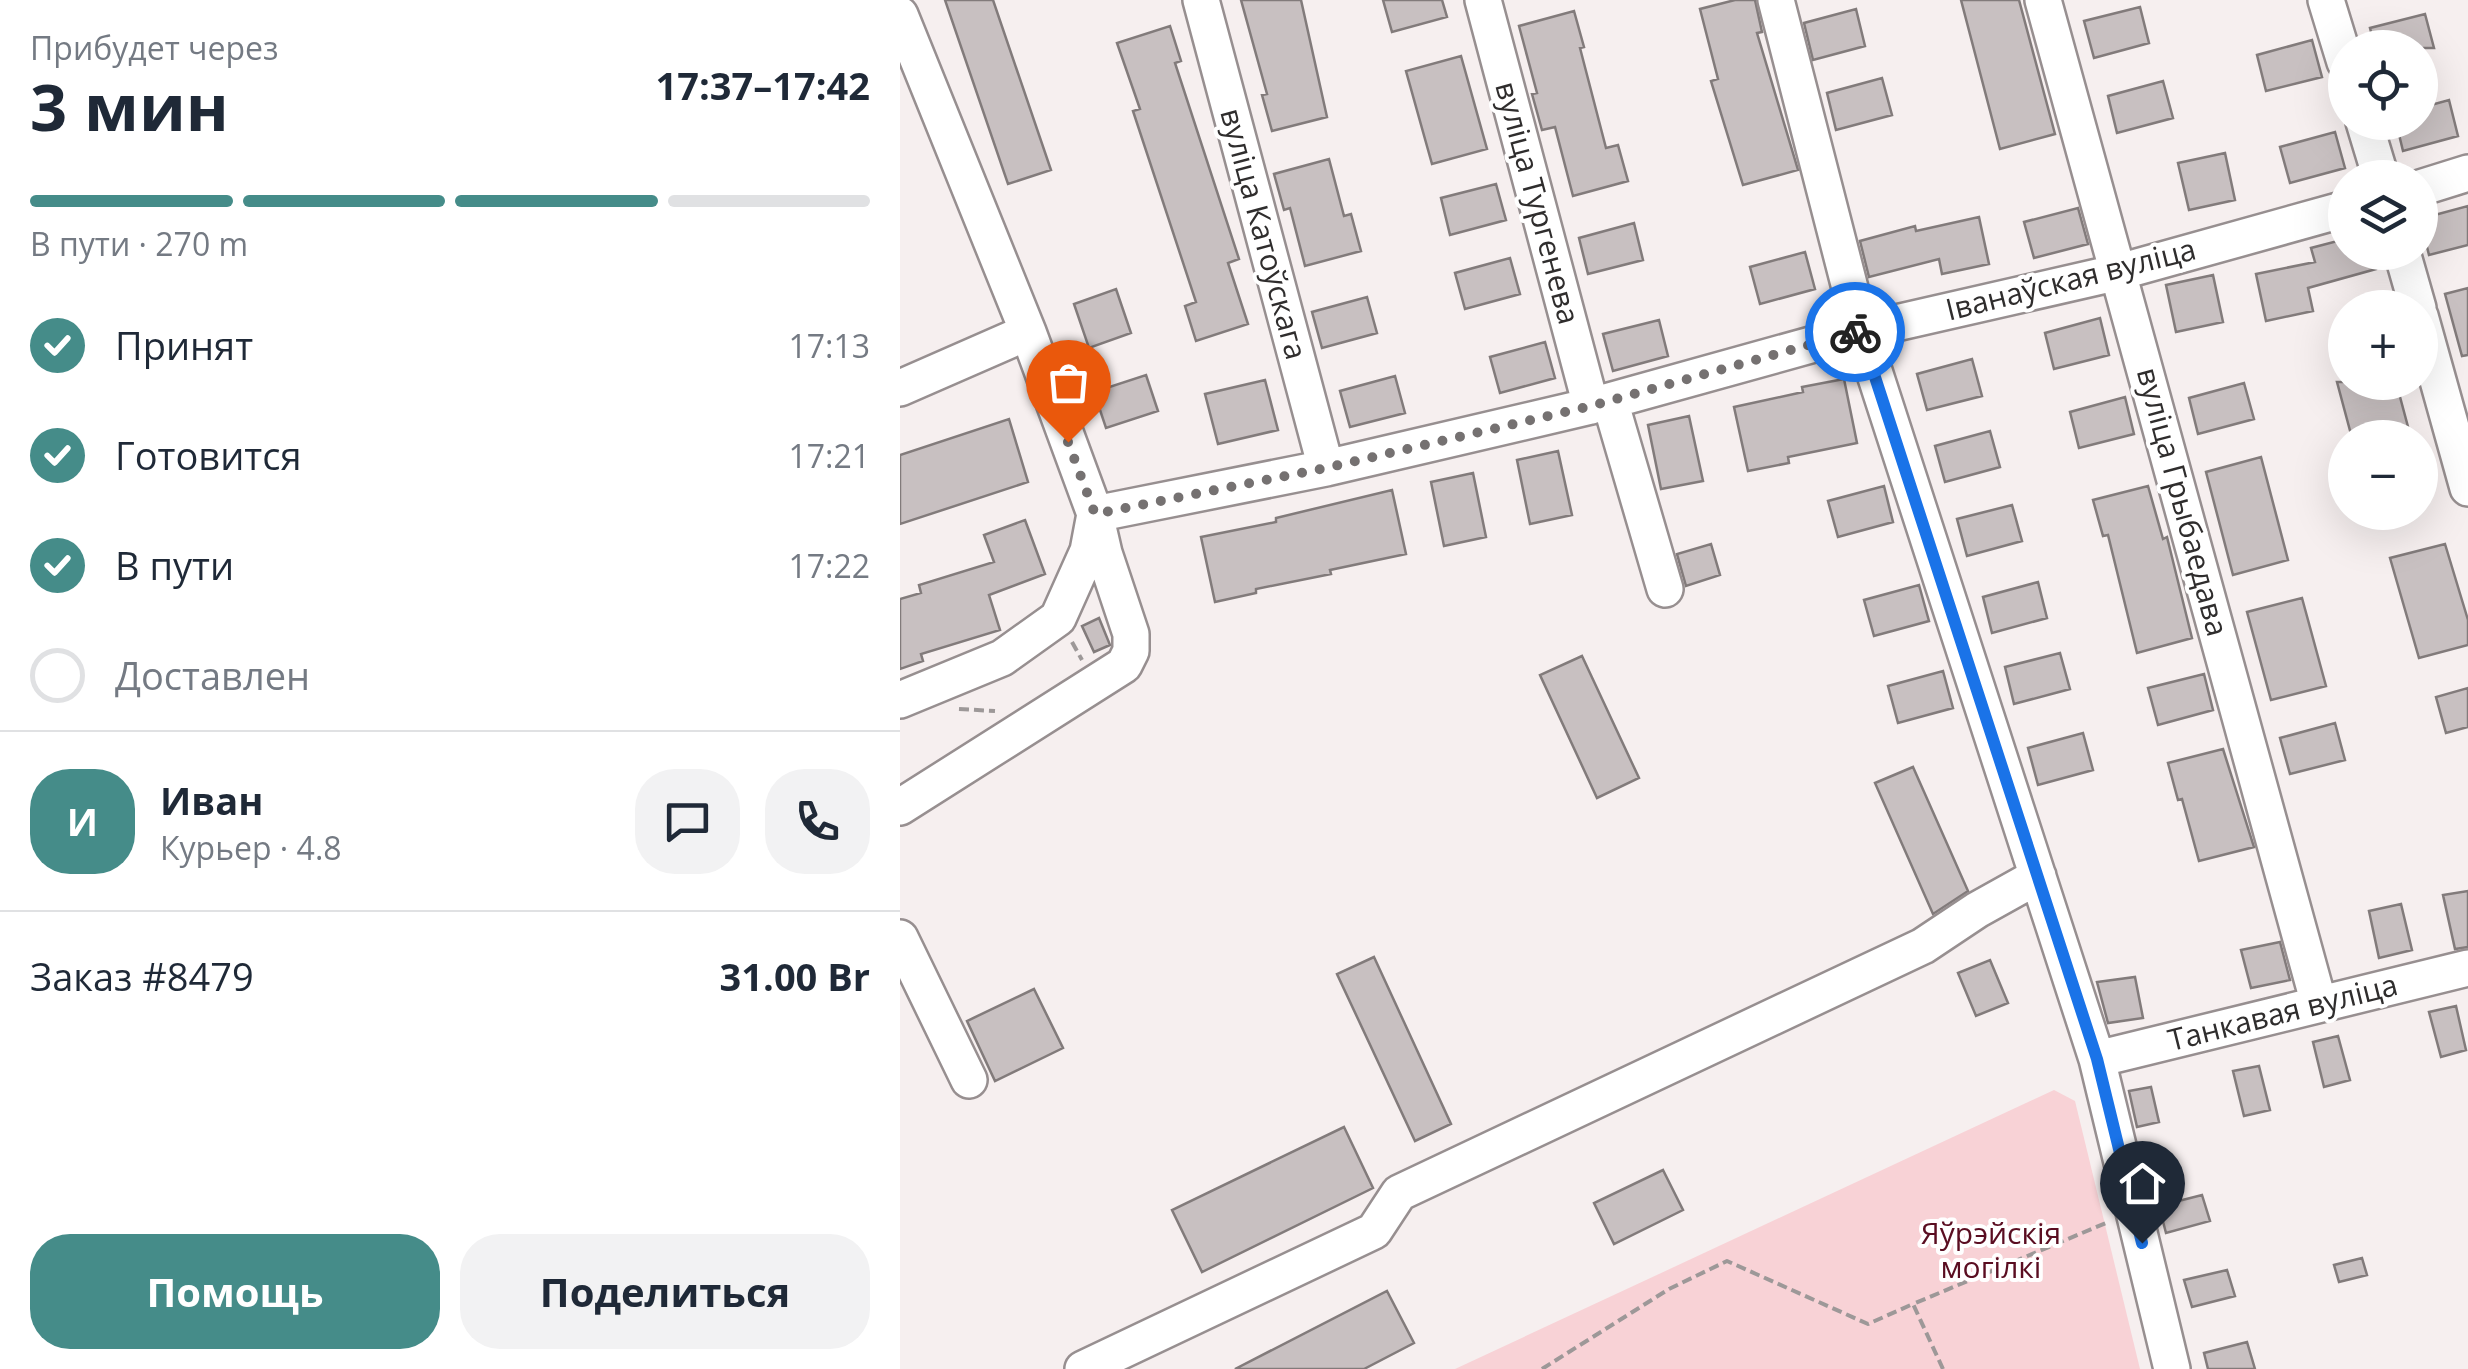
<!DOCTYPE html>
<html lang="ru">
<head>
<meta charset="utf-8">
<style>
  body { margin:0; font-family:"Open Sans",sans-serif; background:#f2f2f3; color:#1f2937; height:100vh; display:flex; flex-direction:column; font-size:38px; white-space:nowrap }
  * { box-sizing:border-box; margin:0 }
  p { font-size:32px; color:#747a83 }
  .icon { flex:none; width:55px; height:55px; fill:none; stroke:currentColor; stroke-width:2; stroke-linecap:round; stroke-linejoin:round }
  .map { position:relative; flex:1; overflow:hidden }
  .details { display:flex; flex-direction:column; background:#fff; width:900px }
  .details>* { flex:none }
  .fabs { position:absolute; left:1428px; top:30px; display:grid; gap:20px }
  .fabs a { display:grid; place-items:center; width:110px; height:110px; border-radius:50%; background:#fff; box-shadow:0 10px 40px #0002; font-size:50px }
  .pin { position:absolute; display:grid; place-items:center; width:85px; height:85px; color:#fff; margin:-102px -42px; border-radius:50% 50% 50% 0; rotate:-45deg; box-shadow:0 0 10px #0007 }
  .pin .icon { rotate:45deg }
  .courier { position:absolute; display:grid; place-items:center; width:100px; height:100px; margin:-50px; border:8px solid #1a73e8; border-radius:50%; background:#fff; color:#222; box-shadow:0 2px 12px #0007 }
  .head em { font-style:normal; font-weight:700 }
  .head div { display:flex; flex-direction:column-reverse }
  .head { display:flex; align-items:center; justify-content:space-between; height:170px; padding:0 30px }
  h1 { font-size:65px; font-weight:700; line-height:75px }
  .bar { display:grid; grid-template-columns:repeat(4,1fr); gap:15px 10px; align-content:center; height:120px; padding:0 30px }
  .bar i { height:12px; border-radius:8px; background:#e0e1e3 }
  .bar .current { background:#458c89 }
  .bar p { grid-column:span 4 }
  .line { display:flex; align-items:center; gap:25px; padding:0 30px; border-top:2px solid #e0e1e3 }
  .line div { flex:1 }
  .round { display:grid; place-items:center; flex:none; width:105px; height:105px; border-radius:40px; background:#f2f2f3 }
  ol { padding:0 30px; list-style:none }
  li { display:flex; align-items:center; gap:30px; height:110px }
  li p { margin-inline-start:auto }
  li .icon { padding:10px; border-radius:50%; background:#458c89; color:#fff; stroke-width:4 }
  li:last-child { color:#747a83 }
  li i { width:55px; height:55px; border:5px solid #e0e1e3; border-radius:50% }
  .button { display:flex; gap:20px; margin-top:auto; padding:20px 30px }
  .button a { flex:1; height:115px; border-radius:40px; background:#458c89; color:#fff; font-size:40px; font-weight:700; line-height:115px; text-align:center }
  .button a+a { background:#f2f2f3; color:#1f2937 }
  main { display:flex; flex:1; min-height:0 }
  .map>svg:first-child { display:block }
  .green { fill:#f8d2d6 }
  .building { fill:#c8c0c1; stroke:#827b7b; stroke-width:2.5 }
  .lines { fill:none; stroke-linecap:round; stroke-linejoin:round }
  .minor-casing { stroke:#978f90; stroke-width:40 }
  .path { stroke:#9d9898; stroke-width:4; stroke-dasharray:10 5; stroke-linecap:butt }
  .minor { stroke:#fff; stroke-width:35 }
  .done { stroke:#757171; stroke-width:10; stroke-dasharray:0 18 }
  .route { stroke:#1a73e8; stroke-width:12 }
  .labels { text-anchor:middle; stroke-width:8; stroke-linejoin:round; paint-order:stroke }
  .street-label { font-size:30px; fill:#2f2d2d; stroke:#fff }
  .park-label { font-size:30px; fill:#5a0d21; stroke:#fff }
</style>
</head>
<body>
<main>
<section class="details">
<div class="head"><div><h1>3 мин</h1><p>Прибудет через</p></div><em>17:37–17:42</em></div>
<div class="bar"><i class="current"></i><i class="current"></i><i class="current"></i><i></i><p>В пути · 270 m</p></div>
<ol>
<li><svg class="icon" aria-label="check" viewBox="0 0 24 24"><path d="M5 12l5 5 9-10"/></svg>Принят<p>17:13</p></li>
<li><svg class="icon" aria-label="check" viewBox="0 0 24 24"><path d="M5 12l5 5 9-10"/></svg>Готовится<p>17:21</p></li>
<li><svg class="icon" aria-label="check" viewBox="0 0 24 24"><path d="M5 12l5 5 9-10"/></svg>В пути<p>17:22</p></li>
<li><i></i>Доставлен</li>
</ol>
<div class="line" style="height:180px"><b class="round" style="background:#458c89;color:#fff">И</b><div><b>Иван</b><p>Курьер · 4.8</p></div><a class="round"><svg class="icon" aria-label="chat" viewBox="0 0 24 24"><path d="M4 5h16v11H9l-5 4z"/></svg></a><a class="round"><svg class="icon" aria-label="phone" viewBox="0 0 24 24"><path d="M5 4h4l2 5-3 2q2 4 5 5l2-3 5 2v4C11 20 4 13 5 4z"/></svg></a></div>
<div class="line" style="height:130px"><div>Заказ #8479</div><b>31.00 Br</b></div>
<div class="button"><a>Помощь</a><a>Поделиться</a></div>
</section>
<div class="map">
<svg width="1568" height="1369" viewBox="0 0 1568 1369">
  <rect width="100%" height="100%" fill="#f6efef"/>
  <path class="green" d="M 1154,1090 L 1175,1101 L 1240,1369 L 555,1369 Z"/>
  <path class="building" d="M 45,0 L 93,0 L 151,170 L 108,184 Z
    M 341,0 L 401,0 L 427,117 L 372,131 L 362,95 L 367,94 Z
    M 483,0 L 542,0 L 547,17 L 492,32 Z
    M 835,0 L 855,0 L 862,32 L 857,33 L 898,170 L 843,185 L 811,81 L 818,79 L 800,9 Z
    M 1061,0 L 1119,0 L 1155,134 L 1100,149 Z
    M 1240,7 L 1249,43 L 1194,58 L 1184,21 Z
    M 956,9 L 965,46 L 913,60 L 904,23 Z
    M 674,11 L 684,47 L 680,48 L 706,148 L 718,145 L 728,181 L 673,196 L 655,127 L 642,130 L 632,94 L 637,93 L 619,26 Z
    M 1525,14 L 1534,48 L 1475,48 L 1470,28 Z
    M 270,26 L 281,61 L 275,63 L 339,259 L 328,263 L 348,324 L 296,341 L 285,306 L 296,302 L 233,111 L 240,109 L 217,43 Z
    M 1412,40 L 1422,77 L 1366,91 L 1357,55 Z
    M 561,56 L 587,149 L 532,164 L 506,71 Z
    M 982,78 L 992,115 L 936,130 L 927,93 Z
    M 1263,81 L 1273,118 L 1217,133 L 1208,96 Z
    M 1549,100 L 1558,136 L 1503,151 L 1496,122 L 1520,122 L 1520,108 Z
    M 1435,132 L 1445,168 L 1390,183 L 1380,147 Z
    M 1325,153 L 1335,200 L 1289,210 L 1278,163 Z
    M 429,159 L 444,216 L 451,214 L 461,251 L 405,266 L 390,208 L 384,210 L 374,174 Z
    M 596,184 L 606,220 L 550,235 L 541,198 Z
    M 1568,206 L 1568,245 L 1529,255 L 1520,219 Z
    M 1178,208 L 1188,244 L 1134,258 L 1124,222 Z
    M 1079,217 L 1089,264 L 1042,274 L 1039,259 L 969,277 L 960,241 L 1015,226 L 1016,231 Z
    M 734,223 L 743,260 L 688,274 L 679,238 Z
    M 1445,239 L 1445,252 L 1472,252 L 1476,269 L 1408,288 L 1413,311 L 1366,321 L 1356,274 L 1415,262 L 1411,248 Z
    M 905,252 L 915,289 L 860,304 L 850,267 Z
    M 610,258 L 620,294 L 565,309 L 555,273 Z
    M 1313,275 L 1323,322 L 1276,332 L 1266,285 Z
    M 1568,288 L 1568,355 L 1562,356 L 1545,294 Z
    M 216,289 L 231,333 L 189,348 L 174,304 Z
    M 467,297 L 477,333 L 422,348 L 412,312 Z
    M 1200,318 L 1209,355 L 1154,369 L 1145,333 Z
    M 759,320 L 768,356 L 713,371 L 703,334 Z
    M 645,342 L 655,378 L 600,393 L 590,357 Z
    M 1072,359 L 1082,396 L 1027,410 L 1017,374 Z
    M 246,375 L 258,411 L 206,428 L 194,392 Z
    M 495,376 L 505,413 L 450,427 L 440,391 Z
    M 944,379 L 957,443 L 888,457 L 889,463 L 848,471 L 834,407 L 903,392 L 902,387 Z
    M 365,380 L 378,430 L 318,444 L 305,394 Z
    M 1437,382 L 1496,382 L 1511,438 L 1452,438 Z
    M 1344,383 L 1354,419 L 1298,434 L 1289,398 Z
    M 1225,397 L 1234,434 L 1179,448 L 1170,412 Z
    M 789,416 L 803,481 L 761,489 L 748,425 Z
    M 109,419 L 128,482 L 0,524 L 0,455 Z
    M 1090,431 L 1100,467 L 1045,482 L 1035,446 Z
    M 658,451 L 672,515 L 630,524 L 617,460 Z
    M 1361,457 L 1388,560 L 1333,575 L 1306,472 Z
    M 573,473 L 586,537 L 544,546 L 531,482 Z
    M 984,486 L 993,522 L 938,537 L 928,501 Z
    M 1248,486 L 1263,539 L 1267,537 L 1292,638 L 1237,653 L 1208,535 L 1203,536 L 1193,500 Z
    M 492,490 L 506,554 L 430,570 L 431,574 L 356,589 L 356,593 L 315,602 L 301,537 L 376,522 L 376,518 Z
    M 1112,505 L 1122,541 L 1067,556 L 1057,519 Z
    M 125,520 L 145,574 L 89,595 L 100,630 L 21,654 L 23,661 L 0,669 L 0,599 L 21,593 L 19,585 L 94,562 L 84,535 Z
    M 811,544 L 820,575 L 786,586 L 777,554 Z
    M 1545,544 L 1568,620 L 1568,645 L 1519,658 L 1490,558 Z
    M 1138,582 L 1147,618 L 1092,633 L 1083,597 Z
    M 1019,585 L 1029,621 L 974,636 L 964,600 Z
    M 1402,598 L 1426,686 L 1371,700 L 1347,612 Z
    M 199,618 L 210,645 L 194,652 L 182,626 Z
    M 1160,653 L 1170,689 L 1114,704 L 1105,667 Z
    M 682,656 L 739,778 L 697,798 L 640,675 Z
    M 1043,671 L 1053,708 L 998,723 L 988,686 Z
    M 1304,674 L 1313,710 L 1258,725 L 1248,688 Z
    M 1568,688 L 1568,727 L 1546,733 L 1536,697 Z
    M 1435,723 L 1445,760 L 1390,774 L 1380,738 Z
    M 1183,733 L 1193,770 L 1138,785 L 1128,748 Z
    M 1323,749 L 1354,847 L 1299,861 L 1282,799 L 1278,800 L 1268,763 Z
    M 1013,767 L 1068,891 L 1033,914 L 975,783 Z
    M 1568,891 L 1568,947 L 1555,949 L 1543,895 Z
    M 1501,904 L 1512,950 L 1479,958 L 1469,911 Z
    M 1380,942 L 1390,980 L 1351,988 L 1341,950 Z
    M 474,957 L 551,1124 L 515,1141 L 437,974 Z
    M 1090,960 L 1108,1003 L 1076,1016 L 1058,973 Z
    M 1235,977 L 1243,1018 L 1208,1023 L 1197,982 Z
    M 134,989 L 163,1048 L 95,1081 L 67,1021 Z
    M 1556,1006 L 1566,1050 L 1541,1057 L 1529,1012 Z
    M 1438,1036 L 1450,1080 L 1424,1087 L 1413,1042 Z
    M 1359,1066 L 1370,1110 L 1344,1116 L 1333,1071 Z
    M 1251,1087 L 1259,1122 L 1237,1127 L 1229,1091 Z
    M 444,1127 L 473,1188 L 302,1272 L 272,1210 Z
    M 763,1170 L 783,1210 L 714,1244 L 694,1203 Z
    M 1302,1195 L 1310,1221 L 1266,1233 L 1259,1206 Z
    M 1462,1258 L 1467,1275 L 1439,1282 L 1434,1265 Z
    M 1327,1270 L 1335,1296 L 1292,1307 L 1284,1280 Z
    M 487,1291 L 514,1343 L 464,1369 L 335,1369 Z
    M 1347,1342 L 1355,1369 L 1308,1369 L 1304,1353 Z"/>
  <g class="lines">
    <defs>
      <path id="minor" d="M 301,0 L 426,468
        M 583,0 L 691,406
        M 876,0 L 961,331 L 1197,1059 L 1272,1369
        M 1143,0 L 1419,1004
        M 1426,0 L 1445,62
        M 0,15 L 128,332 L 195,514 L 188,551 L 158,618 L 102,658 L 0,700
        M 1464,122 L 1481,178
        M 1520,188 L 1568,173
        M 1502,252 L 1518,308
        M 1520,316 L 1568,488
        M 0,388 L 128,332
        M 710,401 L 765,589
        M 0,807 L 224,665 L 231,651 L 231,634 L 204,553 L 195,514 L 426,468 L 691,406 L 961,331 L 1219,272 L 1445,209
        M 0,938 L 69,1080
        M 1197,1059 L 1568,968
        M 183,1369 L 474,1231 L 499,1193 L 1023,946 L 1077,910 L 1138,876"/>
    </defs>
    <use href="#minor" class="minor-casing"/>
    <path class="path" d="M 172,642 L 182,660
      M 59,709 L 95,711
      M 642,1369 L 769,1289 L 827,1261 L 968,1324 L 1013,1304
      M 1043,1369 L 1013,1304 L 1206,1223"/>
    <use href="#minor" class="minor"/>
  </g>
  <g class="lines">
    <path class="done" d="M 168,442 L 195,514 L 426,468 L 691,406 L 955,332"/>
    <path class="route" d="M 955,332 L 960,331 L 1197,1059 L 1242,1243"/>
  </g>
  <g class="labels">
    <g class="street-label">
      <text transform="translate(637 203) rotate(75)" y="10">вуліца Тургенева</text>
      <text transform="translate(363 234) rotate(75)" y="10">вуліца Катоўскага</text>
      <text transform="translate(1171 280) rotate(-14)" y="10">Іванаўская вуліца</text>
      <text transform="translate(1282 502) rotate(75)" y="10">вуліца Грыбаедава</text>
      <text transform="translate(1383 1013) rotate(-14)" y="10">Танкавая вуліца</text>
    </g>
    <g class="park-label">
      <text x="1091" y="1244">Яўрэйскія<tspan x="1091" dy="34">могілкі</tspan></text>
    </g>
  </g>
</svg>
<div class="fabs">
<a><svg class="icon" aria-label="locate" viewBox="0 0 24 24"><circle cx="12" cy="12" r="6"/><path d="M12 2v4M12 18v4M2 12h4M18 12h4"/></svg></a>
<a><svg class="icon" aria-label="layers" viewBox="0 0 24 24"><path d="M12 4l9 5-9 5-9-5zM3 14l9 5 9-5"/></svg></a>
<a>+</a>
<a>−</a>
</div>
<div class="pin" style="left:168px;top:442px;background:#ea580c"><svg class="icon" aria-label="bag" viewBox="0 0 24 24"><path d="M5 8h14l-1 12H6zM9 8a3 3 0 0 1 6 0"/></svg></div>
<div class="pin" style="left:1242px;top:1243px;background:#1f2937"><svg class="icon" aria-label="home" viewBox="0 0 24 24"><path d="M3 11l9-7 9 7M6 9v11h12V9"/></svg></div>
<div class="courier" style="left:955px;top:332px"><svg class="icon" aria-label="bike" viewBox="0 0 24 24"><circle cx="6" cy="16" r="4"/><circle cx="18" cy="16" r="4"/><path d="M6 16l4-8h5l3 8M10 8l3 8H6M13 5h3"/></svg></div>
</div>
</main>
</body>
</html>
